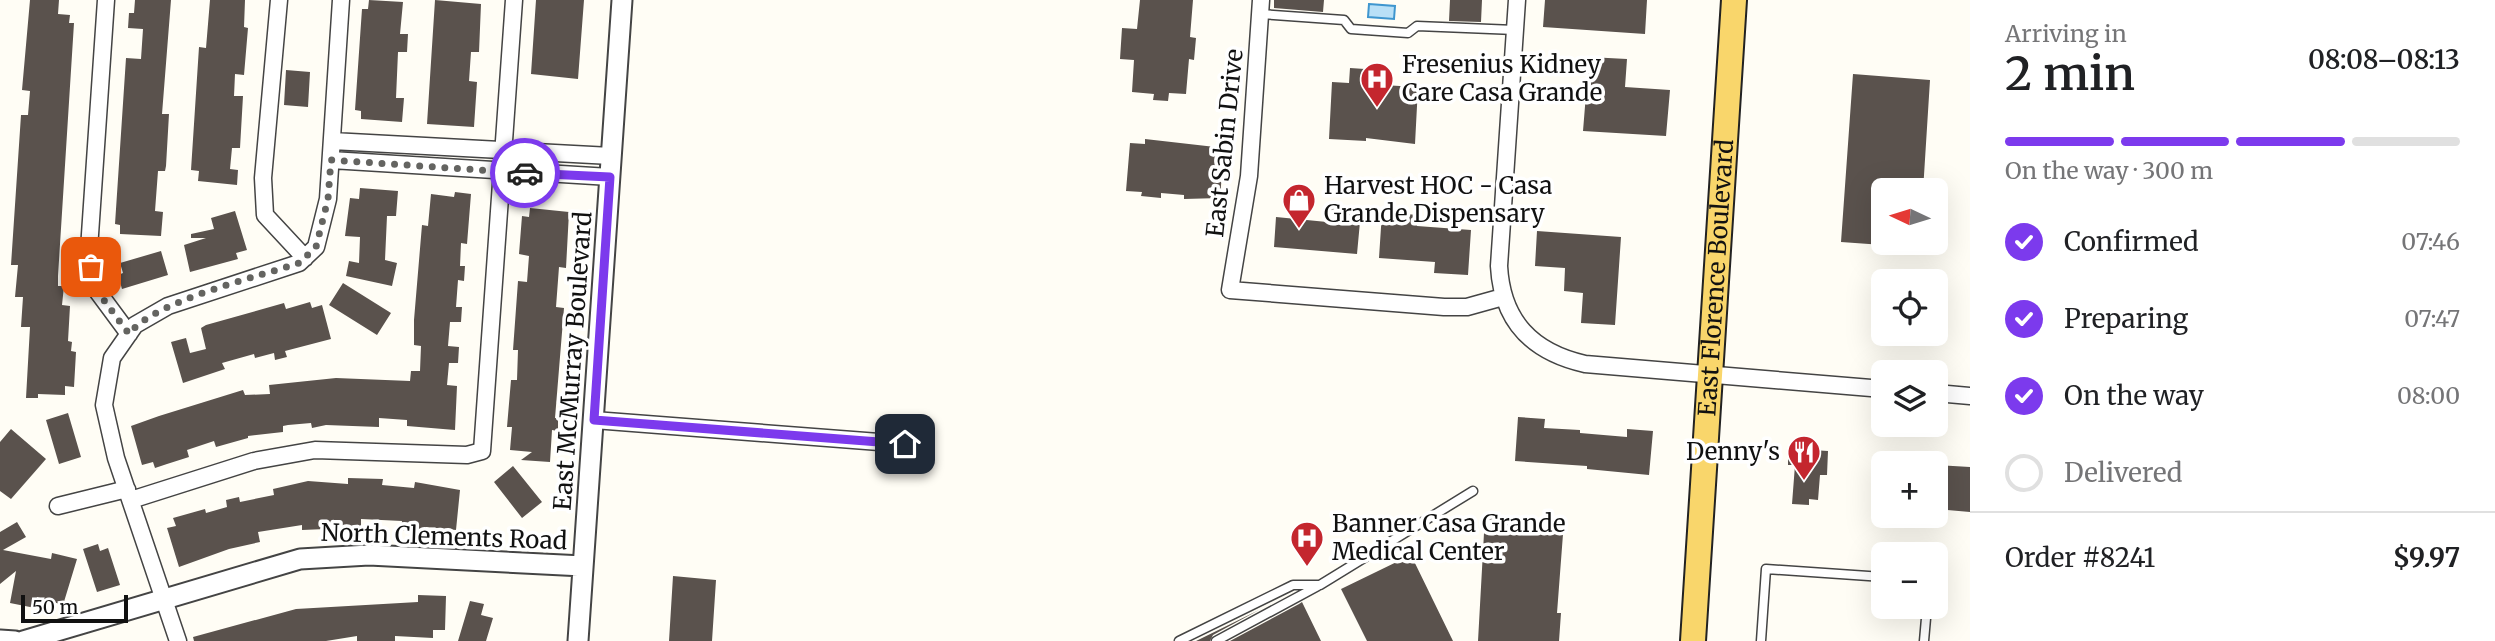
<!DOCTYPE html>
<html lang="en">
<head>
<meta charset="utf-8">
<style>
  body { margin:0; font-family:Merriweather,serif; background:#f6f6f6; color:#202124; height:100vh; display:flex; flex-direction:column; font-size:26px; white-space:nowrap }
  * { box-sizing:border-box; margin:0 }
  p { font-size:23px; color:#757577 }
  .icon { flex:none; width:38px; height:38px; fill:none; stroke:currentColor; stroke-width:2; stroke-linecap:round; stroke-linejoin:round }
  .map { position:relative; flex:1; overflow:hidden }
  .details { display:flex; flex-direction:column; background:#fff; width:525px }
  .details>* { flex:none }
  .needle { width:46px; rotate:274deg }
  .controls { position:absolute; left:1871px; top:178px; display:grid; gap:14px }
  .controls a { display:grid; place-items:center; width:77px; height:77px; border-radius:10px; background:#fff; box-shadow:0 7px 28px #0002; font-size:35px }
  .scale { position:absolute; left:21px; bottom:18px; width:107px; box-sizing:border-box; padding-left:7px; border:4px solid #111; border-top:0; font-size:19px; line-height:24px; white-space:nowrap; color:#111; -webkit-text-stroke:5px #fff; paint-order:stroke }
  .pin { position:absolute; display:grid; place-items:center; width:60px; height:60px; color:#fff; margin:-30px; border-radius:14px; box-shadow:0 4px 10px #0006 }
  .courier { position:absolute; display:grid; place-items:center; width:70px; height:70px; margin:-35px; border:5px solid #7c3aed; border-radius:50%; background:#fff; color:#222; box-shadow:0 2px 9px #0007 }
  .headline em { font-style:normal; font-weight:600 }
  .headline div { display:flex; flex-direction:column-reverse }
  .headline { display:flex; align-items:center; justify-content:space-between; height:119px; padding:0 35px }
  h1 { font-size:46px; font-weight:600; line-height:52px }
  .bar { display:grid; grid-template-columns:repeat(4,1fr); gap:10px 7px; align-content:center; height:84px; padding:0 35px }
  .bar i { height:9px; border-radius:5px; background:#e0e0e0 }
  .bar .selected { background:#7c3aed }
  .bar p { grid-column:span 4 }
  .line { display:flex; align-items:center; gap:18px; padding:0 35px; border-top:2px solid #e0e0e0 }
  .line div { flex:1 }
  ol { padding:0 35px; list-style:none }
  li { display:flex; align-items:center; gap:21px; height:77px }
  li p { margin-inline-start:auto }
  li .icon { padding:7px; border-radius:50%; background:#7c3aed; color:#fff; stroke-width:4 }
  li:last-child { color:#757577 }
  li i { width:38px; height:38px; border:4px solid #e0e0e0; border-radius:50% }
  main { display:flex; flex:1; min-height:0 }
  .map>svg:first-child { display:block }
  .water { fill:#b9e0f7; stroke:#3f96cf; stroke-width:2 }
  .building { fill:#5a524d }
  .lines { fill:none; stroke-linecap:round; stroke-linejoin:round }
  .service-casing { stroke:#444; stroke-width:11 }
  .minor-casing { stroke:#444; stroke-width:19 }
  .tertiary-casing { stroke:#444; stroke-width:23 }
  .primary-casing { stroke:#222; stroke-width:28 }
  .service { stroke:#fff; stroke-width:8 }
  .minor { stroke:#fff; stroke-width:16 }
  .tertiary { stroke:#fff; stroke-width:19 }
  .primary { stroke:#f9d66b; stroke-width:24 }
  .done { stroke:#646461; stroke-width:7; stroke-dasharray:0 12.6 }
  .route { stroke:#7c3aed; stroke-width:9 }
  .labels { text-anchor:middle; stroke-width:7; stroke-linejoin:round; paint-order:stroke }
  .poi-label { font-size:24px; fill:#111; stroke:#fff; text-anchor:start }
  .street-label { font-size:24px; fill:#111; stroke:#fff }
</style>
</head>
<body>
<main>
<div class="map">
<svg width="1970" height="641" viewBox="0 0 1970 641">
  <rect width="100%" height="100%" fill="#fffdf5"/>
  <path class="water" d="M 1369,4 L 1395,6 L 1394,19 L 1368,17 Z"/>
  <path class="building" d="M 30,0 L 59,0 L 58,14 L 70,15 L 69,23 L 74,23 L 58,276 L 58,286 L 64,286 L 62,305 L 70,306 L 68,341 L 72,342 L 71,351 L 76,352 L 74,387 L 65,386 L 65,395 L 38,394 L 38,398 L 26,398 L 30,327 L 21,327 L 23,297 L 15,297 L 18,265 L 11,265 L 21,115 L 28,115 L 30,91 L 22,90 Z
    M 135,0 L 171,0 L 162,114 L 169,114 L 166,166 L 165,171 L 158,171 L 155,211 L 163,212 L 161,236 L 120,234 L 120,225 L 115,224 L 126,58 L 141,59 L 143,29 L 128,28 L 129,13 L 134,13 Z
    M 210,0 L 245,0 L 244,27 L 248,28 L 244,75 L 235,74 L 234,96 L 243,96 L 240,148 L 232,148 L 230,169 L 238,170 L 237,185 L 198,181 L 199,171 L 191,170 L 199,47 L 206,48 Z
    M 369,0 L 403,2 L 400,34 L 408,34 L 407,52 L 398,52 L 396,98 L 404,98 L 402,122 L 361,119 L 361,111 L 355,110 L 362,9 L 368,9 Z
    M 435,0 L 481,4 L 479,52 L 471,52 L 469,81 L 477,82 L 474,127 L 427,124 Z
    M 536,0 L 584,0 L 578,79 L 531,74 Z
    M 1140,0 L 1193,0 L 1190,37 L 1196,38 L 1194,60 L 1189,59 L 1186,94 L 1169,93 L 1168,101 L 1153,100 L 1154,94 L 1132,92 L 1134,60 L 1120,59 L 1122,28 L 1137,29 Z
    M 1274,0 L 1324,0 L 1323,12 L 1274,8 Z
    M 1450,0 L 1482,0 L 1481,22 L 1449,21 Z
    M 1545,0 L 1647,0 L 1645,34 L 1543,27 Z
    M 1589,57 L 1627,59 L 1625,87 L 1670,90 L 1666,136 L 1583,131 Z
    M 1350,68 L 1365,69 L 1364,84 L 1418,87 L 1415,144 L 1366,138 L 1366,141 L 1329,139 L 1332,82 L 1349,83 Z
    M 286,70 L 310,72 L 308,107 L 284,105 Z
    M 1853,74 L 1930,80 L 1923,191 L 1883,191 L 1883,245 L 1841,242 Z
    M 1145,139 L 1224,148 L 1220,198 L 1184,199 L 1184,195 L 1161,193 L 1161,198 L 1141,196 L 1142,192 L 1126,191 L 1130,143 L 1145,144 Z
    M 360,188 L 398,191 L 396,216 L 387,216 L 385,260 L 397,263 L 392,286 L 346,276 L 349,261 L 359,263 L 360,237 L 345,236 L 350,198 L 359,199 Z
    M 455,192 L 471,194 L 467,244 L 461,243 L 460,266 L 465,266 L 464,281 L 458,280 L 456,307 L 462,307 L 461,322 L 450,322 L 448,346 L 459,347 L 458,363 L 449,363 L 447,385 L 457,386 L 455,430 L 407,426 L 407,420 L 379,418 L 379,427 L 326,425 L 312,428 L 311,423 L 288,425 L 283,426 L 283,432 L 248,436 L 248,438 L 216,447 L 214,441 L 187,450 L 189,457 L 167,464 L 155,468 L 153,462 L 142,465 L 131,426 L 159,416 L 243,390 L 245,395 L 270,394 L 269,385 L 336,378 L 410,381 L 411,371 L 420,371 L 421,346 L 414,345 L 414,320 L 422,225 L 428,226 L 431,194 L 454,197 Z
    M 530,208 L 569,212 L 566,268 L 559,267 L 556,307 L 564,308 L 555,418 L 558,418 L 558,431 L 552,430 L 550,462 L 521,460 L 532,452 L 510,450 L 512,427 L 507,427 L 511,380 L 517,380 L 518,350 L 513,350 L 518,281 L 527,282 L 529,256 L 519,254 L 522,216 L 529,217 Z
    M 1328,208 L 1361,211 L 1357,254 L 1274,247 L 1276,217 L 1327,222 Z
    M 235,211 L 247,250 L 236,253 L 238,259 L 190,272 L 184,245 L 206,238 L 191,238 L 191,234 L 214,229 L 211,218 Z
    M 1382,212 L 1418,215 L 1417,226 L 1471,230 L 1468,275 L 1434,273 L 1435,262 L 1379,258 Z
    M 1537,231 L 1621,237 L 1615,325 L 1581,323 L 1583,293 L 1564,291 L 1565,268 L 1535,266 Z
    M 161,251 L 168,275 L 122,289 L 118,275 L 123,273 L 120,263 Z
    M 343,283 L 391,313 L 377,335 L 329,305 Z
    M 310,302 L 312,308 L 322,305 L 331,339 L 285,351 L 287,357 L 275,360 L 274,353 L 255,358 L 254,354 L 222,363 L 225,369 L 183,383 L 171,342 L 186,338 L 190,353 L 206,349 L 201,328 L 206,325 L 284,303 L 286,309 Z
    M 68,413 L 81,457 L 59,464 L 46,420 Z
    M 1518,417 L 1545,419 L 1544,428 L 1580,430 L 1580,433 L 1627,437 L 1627,429 L 1653,431 L 1649,475 L 1587,469 L 1587,466 L 1515,461 Z
    M 11,429 L 46,459 L 11,499 L 0,491 L 0,442 Z
    M 1796,449 L 1828,451 L 1827,475 L 1820,475 L 1818,500 L 1809,499 L 1809,505 L 1792,504 L 1795,465 L 1788,465 L 1788,452 L 1796,452 Z
    M 1936,465 L 1970,467 L 1970,512 L 1936,509 Z
    M 513,466 L 542,502 L 522,518 L 494,482 Z
    M 348,478 L 383,479 L 382,485 L 414,488 L 415,482 L 460,490 L 456,530 L 426,527 L 426,532 L 401,530 L 402,521 L 361,519 L 361,528 L 326,526 L 326,529 L 302,530 L 302,525 L 258,532 L 260,542 L 229,549 L 179,567 L 167,528 L 176,526 L 173,518 L 205,509 L 206,513 L 227,507 L 226,500 L 239,497 L 240,502 L 274,495 L 273,489 L 308,481 L 348,484 Z
    M 1485,515 L 1564,521 L 1557,613 L 1561,613 L 1559,641 L 1478,641 Z
    M 17,522 L 26,537 L 3,550 L 51,559 L 52,553 L 77,559 L 63,605 L 37,597 L 35,608 L 10,603 L 16,571 L 0,584 L 0,532 Z
    M 98,544 L 100,551 L 108,548 L 120,585 L 97,592 L 83,549 Z
    M 1411,555 L 1453,641 L 1367,641 L 1341,589 Z
    M 673,576 L 716,580 L 712,641 L 669,641 Z
    M 418,595 L 446,596 L 445,630 L 433,630 L 433,638 L 395,636 L 395,641 L 357,641 L 357,636 L 326,641 L 194,641 L 193,637 L 296,609 L 418,602 Z
    M 470,601 L 484,604 L 481,615 L 493,618 L 486,641 L 458,641 Z
    M 1302,602 L 1321,641 L 1230,641 L 1299,604 Z
    M 1259,610 L 1213,635 L 1210,641 L 1196,641 Z"/>
  <g class="lines">
    <defs>
      <path id="service" d="M 1260,14 L 1344,20 L 1351,29 L 1408,33 L 1417,26 L 1515,30
        M 1179,641 L 1293,585 L 1320,585 L 1473,491
        M 1216,641 L 1318,586
        M 1761,641 L 1766,569 L 1883,577
        M 1924,641 L 1927,607"/>
      <path id="minor" d="M 106,0 L 89,249 L 92,284 L 129,334
        M 279,0 L 263,178 L 265,215 L 305,258
        M 1261,0 L 1249,176 L 1230,290 L 1444,307 L 1467,307 L 1503,297
        M 1517,0 L 1499,266 C 1502,321 1532,352 1585,364 L 1883,389
        M 332,141 L 611,156
        M 331,160 L 610,177
        M 1936,393 L 1970,396
        M 594,420 L 905,444
        M 131,500 L 254,461 L 315,450 L 467,455 L 482,451 L 514,0
        M 58,506 L 127,489
        M 178,641 L 116,458 L 104,405 L 112,358 L 135,325 L 168,306 L 299,263 L 316,247 L 328,199 L 341,0"/>
      <path id="tertiary" d="M 0,640 L 15,641
        M 23,641 L 300,559 L 369,555 L 583,566
        M 578,641 L 622,0"/>
      <g id="primary">
        <path id="s1" d="M 1693,641 L 1734,0"/>
      </g>
    </defs>
    <use href="#service" class="service-casing"/>
    <use href="#minor" class="minor-casing"/>
    <use href="#tertiary" class="tertiary-casing"/>
    <use href="#primary" class="primary-casing"/>
    <use href="#service" class="service"/>
    <use href="#minor" class="minor"/>
    <use href="#tertiary" class="tertiary"/>
    <use href="#primary" class="primary"/>
  </g>
  <g class="lines">
    <path class="done" d="M 91,267 L 92,284 L 129,334 C 153,301 258,277 299,263 L 316,247 L 328,199 L 331,160 L 525,173"/>
    <path class="route" d="M 525,173 L 610,177 L 594,420 L 905,444"/>
  </g>
  <defs>
    <symbol id="hospital-pin" viewBox="-11 -11 22 30"><path d="M0 17L-7.5 6A9.5 9.5 0 1 1 7.5 6Z" fill="#c4262e" stroke="#fff"/><path d="M-5-5h3v3.5h4V-5h3V5h-3V1.5h-4V5h-3Z" fill="#fff"/></symbol>
    <symbol id="shop-pin" viewBox="-11 -11 22 30"><path d="M0 17L-7.5 6A9.5 9.5 0 1 1 7.5 6Z" fill="#c4262e" stroke="#fff"/><path d="M-5-2.5h2.3a2.7 3.5 0 0 1 5.4 0H5L5.5 6h-11ZM-1.5-2.5h3a1.5 2.3 0 0 0-3 0Z" fill="#fff"/></symbol>
    <symbol id="restaurant-pin" viewBox="-11 -11 22 30"><path d="M0 17L-7.5 6A9.5 9.5 0 1 1 7.5 6Z" fill="#c4262e" stroke="#fff"/><path d="M-5-6h1v4h1v-4h1v4h1v-4h1v5L-1.5 .5V6h-2V.5L-5-1ZM5-6V6H3V1.5H1.5Q1.5-4 5-6Z" fill="#fff"/></symbol>
  </defs>
  <g fill-rule="evenodd">
    <use href="#hospital-pin" x="1358" y="60" width="38" height="52"/>
    <use href="#shop-pin" x="1280" y="181" width="38" height="52"/>
    <use href="#restaurant-pin" x="1785" y="433" width="38" height="52"/>
    <use href="#hospital-pin" x="1288" y="519" width="38" height="52"/>
  </g>
  <g class="labels">
    <g class="poi-label">
      <text x="1402" y="73">Fresenius Kidney<tspan x="1402" dy="28">Care Casa Grande</tspan></text>
      <text x="1324" y="194">Harvest HOC - Casa<tspan x="1324" dy="28">Grande Dispensary</tspan></text>
      <text x="1780" y="460" text-anchor="end">Denny's</text>
      <text x="1332" y="532">Banner Casa Grande<tspan x="1332" dy="28">Medical Center</tspan></text>
    </g>
    <g class="street-label">
      <text transform="translate(1225 143) rotate(-84)" y="8">East Sabin Drive</text>
      <text dy="8" stroke="none"><textPath href="#s1" startOffset="364">East Florence Boulevard</textPath></text>
      <text transform="translate(573 361) rotate(-86)" y="8">East McMurray Boulevard</text>
      <text transform="translate(444 537) rotate(2)" y="8">North Clements Road</text>
    </g>
  </g>
</svg>
<div class="controls">
<a><svg class="needle" viewBox="-14 -14 28 28"><path d="M0-13l5 13h-10z" fill="#e53935"/><path d="M0 13l5-13h-10z" fill="#757577"/></svg></a>
<a><svg class="icon" aria-label="locate" viewBox="0 0 24 24"><circle cx="12" cy="12" r="6"/><path d="M12 2v4M12 18v4M2 12h4M18 12h4"/></svg></a>
<a><svg class="icon" aria-label="layers" viewBox="0 0 24 24"><path d="M12 4l9 5-9 5-9-5zM3 14l9 5 9-5"/></svg></a>
<a>+</a>
<a>−</a>
</div>
<div class="scale">50 m</div>
<div class="pin" style="left:91px;top:267px;background:#ea580c"><svg class="icon" aria-label="bag" viewBox="0 0 24 24"><path d="M5 8h14l-1 12H6zM9 8a3 3 0 0 1 6 0"/></svg></div>
<div class="pin" style="left:905px;top:444px;background:#1f2937"><svg class="icon" aria-label="home" viewBox="0 0 24 24"><path d="M3 11l9-7 9 7M6 9v11h12V9"/></svg></div>
<div class="courier" style="left:525px;top:173px"><svg class="icon" aria-label="car" viewBox="0 0 24 24"><path d="M5 17H2v-5l4-1 3-4h7l3 4 3 1v5h-3M9 17h6M6 11h13"/><circle cx="7" cy="17" r="2"/><circle cx="17" cy="17" r="2"/></svg></div>
</div>
<section class="details">
<div class="headline"><div><h1>2 min</h1><p>Arriving in</p></div><em>08:08–08:13</em></div>
<div class="bar"><i class="selected"></i><i class="selected"></i><i class="selected"></i><i></i><p>On the way · 300 m</p></div>
<ol>
<li><svg class="icon" aria-label="check" viewBox="0 0 24 24"><path d="M5 12l5 5 9-10"/></svg>Confirmed<p>07:46</p></li>
<li><svg class="icon" aria-label="check" viewBox="0 0 24 24"><path d="M5 12l5 5 9-10"/></svg>Preparing<p>07:47</p></li>
<li><svg class="icon" aria-label="check" viewBox="0 0 24 24"><path d="M5 12l5 5 9-10"/></svg>On the way<p>08:00</p></li>
<li><i></i>Delivered</li>
</ol>
<div class="line" style="height:91px"><div>Order #8241</div><b>$9.97</b></div>
</section>
</main>
</body>
</html>
